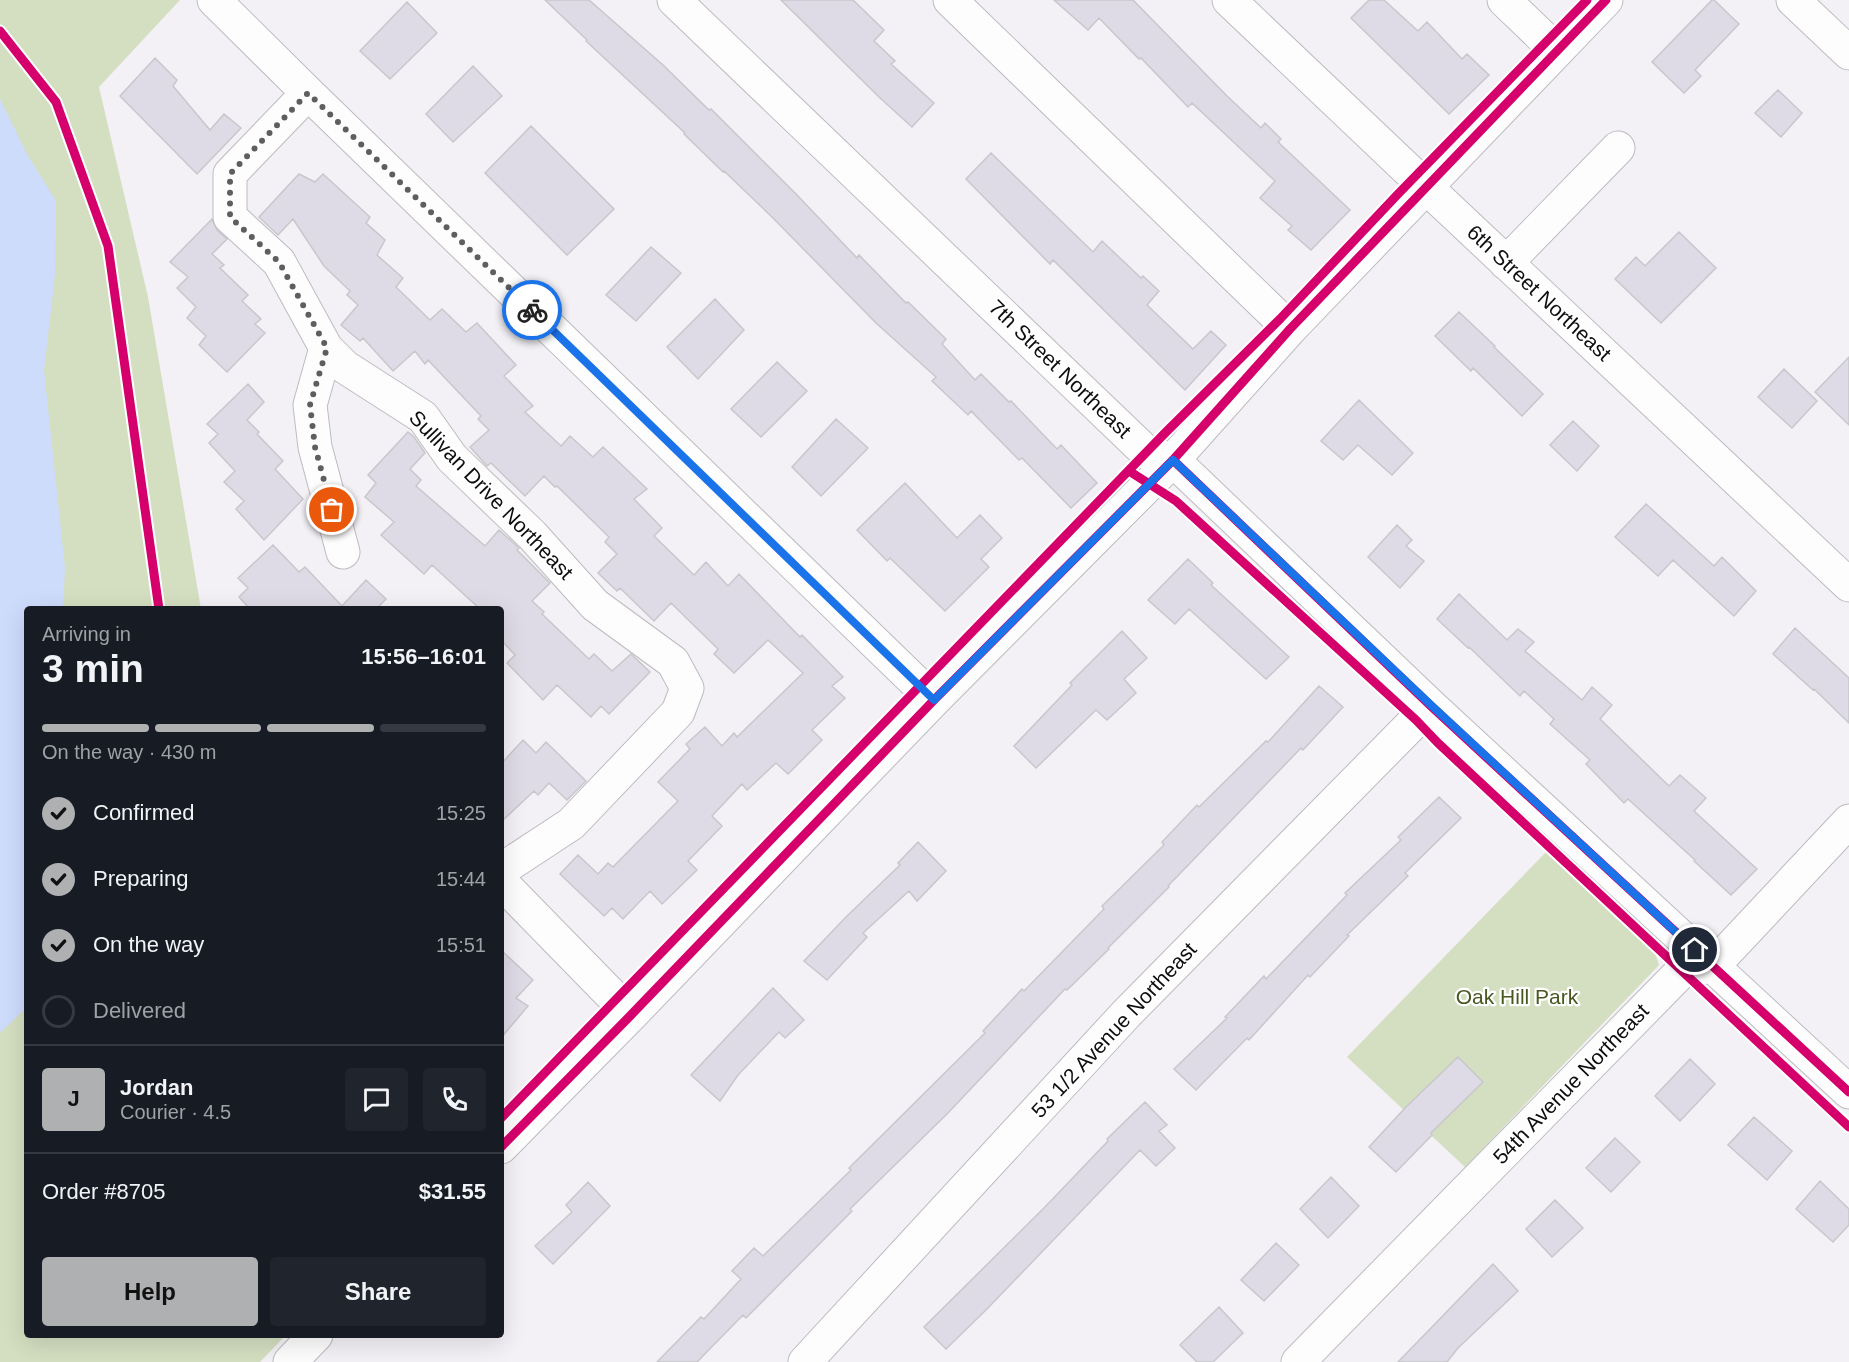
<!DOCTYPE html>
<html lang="en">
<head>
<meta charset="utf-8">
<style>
  body { margin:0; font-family:Arial,sans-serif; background:#20242c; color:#f1f3f6; height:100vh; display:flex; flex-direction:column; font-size:22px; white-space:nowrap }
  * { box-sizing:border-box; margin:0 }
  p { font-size:20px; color:#9ea1a6 }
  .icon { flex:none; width:33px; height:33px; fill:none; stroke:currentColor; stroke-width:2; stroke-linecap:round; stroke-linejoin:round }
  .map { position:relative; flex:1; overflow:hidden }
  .drawer { position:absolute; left:24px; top:606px; width:480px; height:732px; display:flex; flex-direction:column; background:#171b24; border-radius:6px; box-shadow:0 6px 24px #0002 }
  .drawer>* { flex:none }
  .pin { position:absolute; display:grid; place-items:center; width:51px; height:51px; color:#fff; margin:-26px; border:3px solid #fff; border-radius:50%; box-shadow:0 2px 6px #0007 }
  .courier { position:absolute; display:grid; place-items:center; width:60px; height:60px; margin:-30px; border:4px solid #1a73e8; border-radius:50%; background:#fff; color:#222; box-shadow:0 2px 8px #0007 }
  .headline em { font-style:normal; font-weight:600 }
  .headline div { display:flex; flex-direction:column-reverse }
  .headline { display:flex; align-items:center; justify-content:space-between; height:102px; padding:0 18px }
  h1 { font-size:39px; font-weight:600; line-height:45px }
  .bar { display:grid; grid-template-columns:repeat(4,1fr); gap:9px 6px; align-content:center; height:72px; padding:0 18px }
  .bar i { height:8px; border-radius:4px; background:#363941 }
  .bar .current { background:#afb0b2 }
  .bar p { grid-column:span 4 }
  .line { display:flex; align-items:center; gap:15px; padding:0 18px; border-top:2px solid #363941 }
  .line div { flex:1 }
  .round { display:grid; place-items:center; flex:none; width:63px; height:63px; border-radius:6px; background:#20242c }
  ol { padding:0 18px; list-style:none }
  li { display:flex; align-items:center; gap:18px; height:66px }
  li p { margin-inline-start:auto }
  li .icon { padding:6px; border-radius:50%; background:#afb0b2; color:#111; stroke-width:4 }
  li:last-child { color:#9ea1a6 }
  li i { width:33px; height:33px; border:3px solid #363941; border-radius:50% }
  .action { display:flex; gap:12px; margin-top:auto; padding:12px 18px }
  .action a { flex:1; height:69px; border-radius:6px; background:#afb0b2; color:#111; font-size:24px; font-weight:600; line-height:69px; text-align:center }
  .action a+a { background:#20242c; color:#f1f3f6 }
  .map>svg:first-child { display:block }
  .green { fill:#d4dec0 }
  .water { fill:#cedcfc }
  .building { fill:#dedbe6; stroke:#c8c7cb; stroke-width:1.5 }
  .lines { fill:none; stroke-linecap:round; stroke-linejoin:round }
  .minor-casing { stroke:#bdbbbf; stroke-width:35 }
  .minor { stroke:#fdfdfe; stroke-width:33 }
  .cycleway-casing { stroke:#fff; stroke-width:13 }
  .cycleway { stroke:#d6006c; stroke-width:9 }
  .done { stroke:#5e5d60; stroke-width:6; stroke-dasharray:0 10.8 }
  .route { stroke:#1a73e8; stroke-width:8 }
  .labels { text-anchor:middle; stroke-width:4.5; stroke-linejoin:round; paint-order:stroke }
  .street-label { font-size:21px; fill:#0e0e10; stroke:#fff }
  .park-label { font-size:21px; fill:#485820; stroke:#fff }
</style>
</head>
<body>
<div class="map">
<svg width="1849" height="1362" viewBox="0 0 1849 1362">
  <rect width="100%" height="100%" fill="#f3f1f6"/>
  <path class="green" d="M 0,0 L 180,0 L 99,87 L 148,297 L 201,609 L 27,609 L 27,1335 L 286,1335 L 260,1362 L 0,1362 Z
    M 1548,850 L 1655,953 L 1659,965 L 1465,1167 L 1347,1057 Z"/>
  <path class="water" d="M 0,99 L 28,156 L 56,201 L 55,275 L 44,370 L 65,568 L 63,609 L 27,609 L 27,1007 L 0,1033 Z"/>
  <path class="building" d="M 545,0 L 589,0 L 663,65 L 709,110 L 711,109 L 796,194 L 857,258 L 859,255 L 906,303 L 908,302 L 946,339 L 942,344 L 975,380 L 981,374 L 1009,402 L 1011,401 L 1057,449 L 1061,445 L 1097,483 L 1071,508 L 1022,458 L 1019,460 L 971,411 L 968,415 L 932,381 L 936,377 L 876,323 L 772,217 L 724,171 L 723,172 L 684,134 L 685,133 L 586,41 L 587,40 Z
    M 781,0 L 853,0 L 884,30 L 874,41 L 895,61 L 891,64 L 934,103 L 912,127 L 879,97 Z
    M 1054,0 L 1133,0 L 1227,96 L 1261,128 L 1265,123 L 1281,139 L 1278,142 L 1350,210 L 1311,250 L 1288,230 L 1292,226 L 1260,198 L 1275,181 L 1192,103 L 1188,107 L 1141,58 L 1139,59 L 1099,18 L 1088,30 Z
    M 1369,0 L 1384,0 L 1418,31 L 1427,22 L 1462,59 L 1467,54 L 1489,75 L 1449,114 L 1351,18 Z
    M 1712,0 L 1714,0 L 1739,24 L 1695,70 L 1701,76 L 1684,93 L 1652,62 Z
    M 407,2 L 437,33 L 390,79 L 360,51 Z
    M 155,58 L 177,80 L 173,86 L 210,130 L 224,114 L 241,128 L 197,174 L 120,96 Z
    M 473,66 L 502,96 L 453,142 L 426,114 Z
    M 1778,90 L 1802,113 L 1781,137 L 1755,113 Z
    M 531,126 L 614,209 L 567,255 L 485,173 Z
    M 991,153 L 1093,252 L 1102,241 L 1141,278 L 1143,276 L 1159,291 L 1147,305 L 1193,349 L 1211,331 L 1226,345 L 1185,390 L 1053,260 L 1050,264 L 966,179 Z
    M 299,174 L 315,182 L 323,174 L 370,217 L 366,223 L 385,240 L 377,255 L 403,278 L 396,287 L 430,320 L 442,309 L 466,332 L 477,323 L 516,365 L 504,376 L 533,406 L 525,412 L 561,446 L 570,436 L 593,457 L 603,447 L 647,489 L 634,499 L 662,528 L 654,536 L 694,575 L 706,562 L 728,586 L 739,574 L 800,637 L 802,635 L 843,677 L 832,686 L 845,698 L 812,730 L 822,740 L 788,774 L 776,763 L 747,790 L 742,784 L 712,816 L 722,826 L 688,861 L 697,870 L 662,904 L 650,891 L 623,919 L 612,908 L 604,916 L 560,874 L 578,855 L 598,874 L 608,863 L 613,867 L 678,801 L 658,782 L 690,749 L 686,744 L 705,727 L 722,746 L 734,733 L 737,737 L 803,673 L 768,640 L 734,673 L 714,654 L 718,649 L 671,603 L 654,621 L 620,588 L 617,591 L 598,573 L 617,554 L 605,542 L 609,537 L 557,486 L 555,487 L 544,476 L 525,496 L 491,463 L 487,466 L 470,447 L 489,430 L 478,419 L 481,416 L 428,360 L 425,364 L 415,351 L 393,371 L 363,338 L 360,341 L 341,325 L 358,305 L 347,295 L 350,291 L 324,266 L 293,219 L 278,235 L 259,217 Z
    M 212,219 L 217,230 L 227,239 L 212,254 L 224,265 L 220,268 L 248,295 L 242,301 L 261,319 L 255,324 L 265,333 L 227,372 L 199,345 L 206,336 L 187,318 L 196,307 L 177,288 L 188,277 L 170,262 Z
    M 1679,232 L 1716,268 L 1661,323 L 1615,279 L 1636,257 L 1645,266 Z
    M 651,247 L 681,273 L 636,321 L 606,295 Z
    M 715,299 L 744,330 L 698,379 L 667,347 Z
    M 1459,312 L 1495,346 L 1494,347 L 1543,394 L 1522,416 L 1473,368 L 1471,371 L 1435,336 Z
    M 1849,357 L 1849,425 L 1815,392 Z
    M 777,362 L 807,391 L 761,437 L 731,409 Z
    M 1784,369 L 1817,401 L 1792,428 L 1758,397 Z
    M 248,384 L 264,402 L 247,420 L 259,432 L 257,434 L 283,461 L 275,469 L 303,499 L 264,540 L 236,509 L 244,501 L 224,482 L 235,471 L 209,443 L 218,434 L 207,424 Z
    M 1359,400 L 1413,453 L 1392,475 L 1358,445 L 1343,460 L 1321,441 Z
    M 836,419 L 868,448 L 821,496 L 792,467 Z
    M 1573,421 L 1599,446 L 1577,471 L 1550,445 Z
    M 408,432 L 414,437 L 425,453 L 410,469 L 421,480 L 416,486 L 485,546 L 499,530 L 519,548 L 517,550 L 550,583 L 532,601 L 544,612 L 542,614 L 589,659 L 594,654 L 612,671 L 631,654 L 650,672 L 609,714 L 601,706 L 591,717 L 557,685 L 543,700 L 507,663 L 515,655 L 501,640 L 501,609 L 480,609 L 432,565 L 424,574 L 381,535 L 394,522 L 365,497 L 376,483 L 368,475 Z
    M 905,483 L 957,538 L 980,515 L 1002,538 L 981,559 L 989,567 L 945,611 L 890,558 L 887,561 L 857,530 Z
    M 1646,504 L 1714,566 L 1722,557 L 1756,591 L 1734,616 L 1673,560 L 1658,576 L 1615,537 Z
    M 1397,525 L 1412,540 L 1406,546 L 1424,561 L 1400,588 L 1368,557 Z
    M 273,545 L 299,572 L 305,567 L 342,606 L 366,580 L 386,599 L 376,609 L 250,609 L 239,597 L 248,588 L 238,578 Z
    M 1188,559 L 1213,583 L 1211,585 L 1289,657 L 1266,679 L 1189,609 L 1175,624 L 1148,600 Z
    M 1459,594 L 1507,640 L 1518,629 L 1534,642 L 1525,651 L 1582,700 L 1592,687 L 1612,705 L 1600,719 L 1669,786 L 1680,775 L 1706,798 L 1694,811 L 1757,869 L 1731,895 L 1694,861 L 1695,860 L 1628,799 L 1624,803 L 1586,764 L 1590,760 L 1550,724 L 1554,719 L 1524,691 L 1520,696 L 1469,647 L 1468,648 L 1437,619 Z
    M 1795,628 L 1849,678 L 1849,723 L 1814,689 L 1813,690 L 1773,654 Z
    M 1122,631 L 1147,658 L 1124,679 L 1136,693 L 1107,720 L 1096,710 L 1036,768 L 1014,746 L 1072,685 L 1070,683 Z
    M 1319,686 L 1343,707 L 1303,750 L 1301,748 L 1168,886 L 1169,887 L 1108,948 L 1109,949 L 1067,990 L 1065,989 L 947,1114 L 850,1209 L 852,1211 L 746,1318 L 743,1315 L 697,1362 L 657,1362 L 701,1317 L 704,1319 L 741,1279 L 732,1271 L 754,1248 L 763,1256 L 851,1170 L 849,1168 L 985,1033 L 983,1031 L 1022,989 L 1024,991 L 1104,909 L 1102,906 L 1164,845 L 1162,842 L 1197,805 L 1199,807 L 1266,741 L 1268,742 Z
    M 523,740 L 536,753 L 546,742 L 586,781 L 567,800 L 549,783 L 538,795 L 534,791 L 501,822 L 501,764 Z
    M 1439,797 L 1461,818 L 1405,873 L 1408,876 L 1347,935 L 1349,936 L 1310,977 L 1308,975 L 1249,1040 L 1247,1038 L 1196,1090 L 1174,1069 L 1227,1018 L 1225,1017 L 1264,976 L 1266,979 L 1347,895 L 1345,893 L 1401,840 L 1398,837 Z
    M 918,842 L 946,871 L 917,901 L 909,891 L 863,933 L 867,937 L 827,980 L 804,961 L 846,917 L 900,865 L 898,863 Z
    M 501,950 L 533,980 L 516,998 L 528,1006 L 501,1038 Z
    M 773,988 L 804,1020 L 785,1038 L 779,1032 L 738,1075 L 720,1101 L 691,1075 Z
    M 1458,1057 L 1483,1082 L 1431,1133 L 1432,1135 L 1396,1172 L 1369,1147 L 1405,1108 Z
    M 1690,1059 L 1715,1084 L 1680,1121 L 1655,1096 Z
    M 1145,1102 L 1167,1125 L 1159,1131 L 1175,1148 L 1156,1166 L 1140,1150 L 987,1309 L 946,1349 L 924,1327 L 1045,1207 L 1108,1141 L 1107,1139 Z
    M 1754,1117 L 1792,1151 L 1767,1180 L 1728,1145 Z
    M 1615,1138 L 1640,1162 L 1611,1192 L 1586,1168 Z
    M 1331,1177 L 1359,1206 L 1328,1238 L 1300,1209 Z
    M 1820,1181 L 1849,1209 L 1849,1225 L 1833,1242 L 1796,1209 Z
    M 588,1182 L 610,1206 L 553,1264 L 535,1246 L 572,1212 L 566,1205 Z
    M 1555,1200 L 1583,1228 L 1552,1257 L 1526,1229 Z
    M 1276,1243 L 1299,1265 L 1264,1301 L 1241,1280 Z
    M 1493,1264 L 1518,1291 L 1458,1348 L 1447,1362 L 1398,1362 Z
    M 1219,1307 L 1243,1333 L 1213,1362 L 1197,1362 L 1180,1345 Z"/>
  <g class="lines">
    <defs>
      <path id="minor" d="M 214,0 L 308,93 L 934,700
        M 674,0 L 1147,453 L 1173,460 L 1432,707 L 1849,1092
        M 950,0 L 1290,329
        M 1229,0 L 1426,187 L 1849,585
        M 1504,0 L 1557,51
        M 1793,0 L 1849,53
        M 308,93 L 230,174 L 230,217 L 279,262 L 326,348 L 345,367 L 423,417 L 452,458 L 532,535 L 595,605 L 673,662 L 687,688 L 678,712 L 571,824 L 501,870
        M 1506,263 L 1618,148
        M 326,348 L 310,405 L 315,447 L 343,552
        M 501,882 L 631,1015
        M 501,1147 L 631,1015 L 934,700 L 1173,460 L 1290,329 L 1606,0
        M 290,1362 L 316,1335
        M 805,1362 L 1127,1013 L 1416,720 L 1432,707
        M 1298,1362 L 1682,971 L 1713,966 L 1849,821"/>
    </defs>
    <use href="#minor" class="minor-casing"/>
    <use href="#minor" class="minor"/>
    <defs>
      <path id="cycleway" d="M 0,31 L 56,102 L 108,246 L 159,609
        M 1173,460 L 1432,707 L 1849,1092
        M 1129,471 L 1176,501 L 1416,720 L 1438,743 L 1849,1127
        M 501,1118 L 1165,433 L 1280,319 L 1398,194 L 1587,0
        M 501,1147 L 631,1015 L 934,700 L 1173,460 L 1290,329 L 1606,0"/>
    </defs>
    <use href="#cycleway" class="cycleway-casing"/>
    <use href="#cycleway" class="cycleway"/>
  </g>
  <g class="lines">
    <path class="done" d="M 332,510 L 315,447 L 310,405 L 327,348 L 279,262 L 230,217 L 230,174 L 308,93 L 532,310"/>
    <path class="route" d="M 532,310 L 934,700 L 1173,460 L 1432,706 L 1695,950"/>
  </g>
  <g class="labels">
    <g class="street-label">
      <text transform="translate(1539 293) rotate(43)" y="7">6th Street Northeast</text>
      <text transform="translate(1060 369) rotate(44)" y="7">7th Street Northeast</text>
      <text transform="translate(491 495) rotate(46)" y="7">Sullivan Drive Northeast</text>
      <text transform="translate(1114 1030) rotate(-47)" y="7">53 1/2 Avenue Northeast</text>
      <text transform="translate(1571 1084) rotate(-46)" y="7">54th Avenue Northeast</text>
    </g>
    <g class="park-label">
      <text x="1517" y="1004">Oak Hill Park</text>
    </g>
  </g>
</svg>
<div class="pin" style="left:332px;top:510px;background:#ea580c"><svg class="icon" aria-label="bag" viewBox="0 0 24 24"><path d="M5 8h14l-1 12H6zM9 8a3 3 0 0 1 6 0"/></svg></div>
<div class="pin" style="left:1695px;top:950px;background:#1f2937"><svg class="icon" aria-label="home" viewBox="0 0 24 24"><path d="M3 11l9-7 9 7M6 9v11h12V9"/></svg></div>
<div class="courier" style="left:532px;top:310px"><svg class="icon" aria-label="bike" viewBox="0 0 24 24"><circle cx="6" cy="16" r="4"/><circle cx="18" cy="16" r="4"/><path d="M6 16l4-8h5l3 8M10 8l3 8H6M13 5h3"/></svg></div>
<section class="drawer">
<div class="headline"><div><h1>3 min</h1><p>Arriving in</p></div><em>15:56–16:01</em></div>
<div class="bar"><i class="current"></i><i class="current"></i><i class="current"></i><i></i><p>On the way · 430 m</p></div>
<ol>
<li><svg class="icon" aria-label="check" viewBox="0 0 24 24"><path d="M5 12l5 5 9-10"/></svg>Confirmed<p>15:25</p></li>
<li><svg class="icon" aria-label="check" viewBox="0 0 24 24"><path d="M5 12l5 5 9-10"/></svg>Preparing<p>15:44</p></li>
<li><svg class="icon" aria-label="check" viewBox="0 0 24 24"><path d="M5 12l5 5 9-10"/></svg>On the way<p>15:51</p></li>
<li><i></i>Delivered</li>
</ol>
<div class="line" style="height:108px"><b class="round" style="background:#afb0b2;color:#111">J</b><div><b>Jordan</b><p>Courier · 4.5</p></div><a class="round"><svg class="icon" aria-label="chat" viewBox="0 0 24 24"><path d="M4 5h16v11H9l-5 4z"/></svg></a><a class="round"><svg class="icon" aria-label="phone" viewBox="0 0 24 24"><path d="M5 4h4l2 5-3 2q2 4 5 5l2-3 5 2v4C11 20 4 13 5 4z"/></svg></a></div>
<div class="line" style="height:78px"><div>Order #8705</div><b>$31.55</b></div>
<div class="action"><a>Help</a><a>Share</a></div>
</section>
</div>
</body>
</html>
